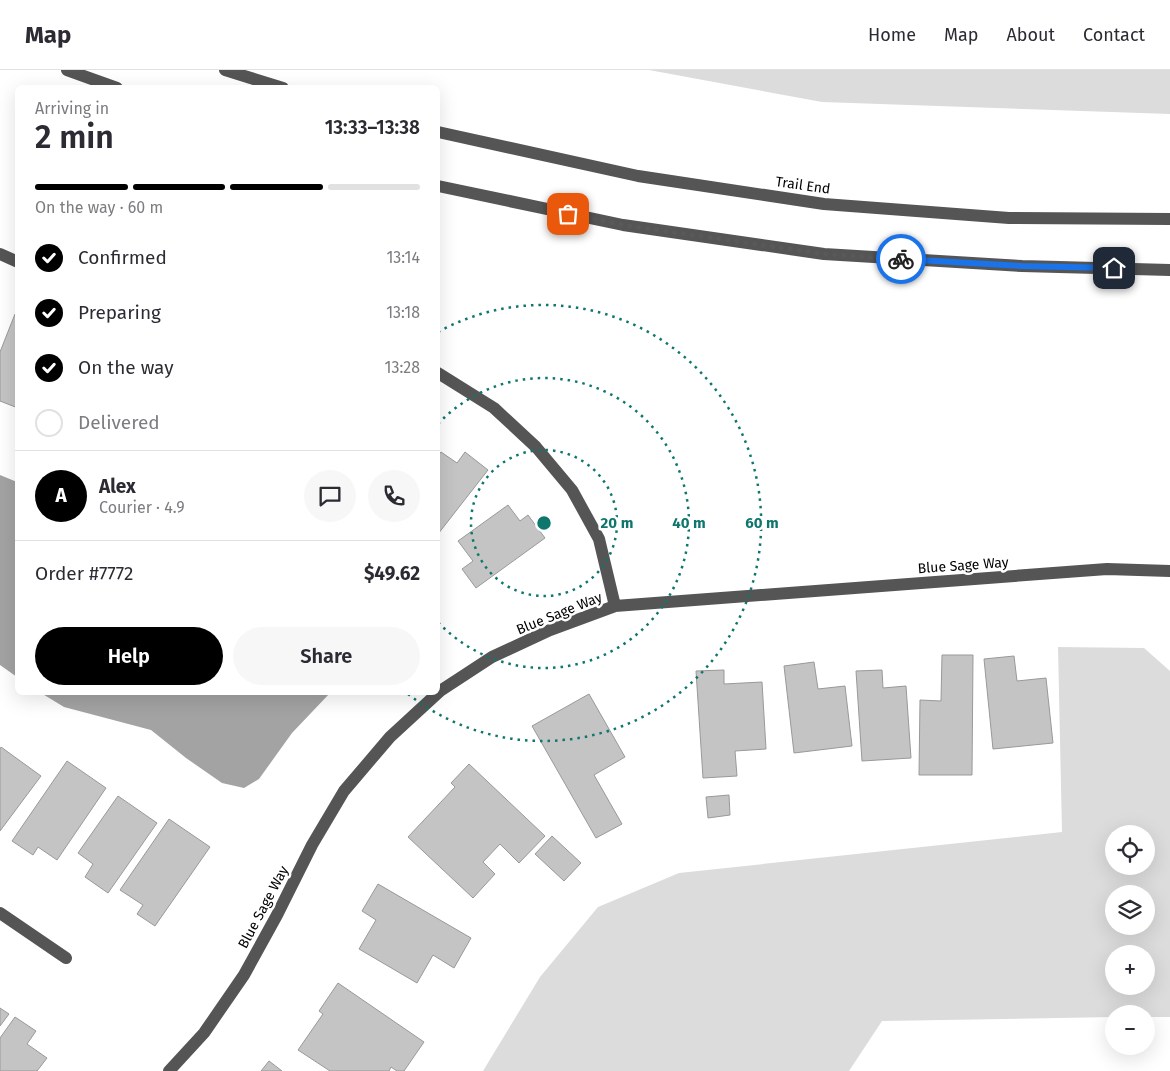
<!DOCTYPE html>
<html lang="en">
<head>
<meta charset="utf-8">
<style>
  body { margin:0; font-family:"Fira Sans",sans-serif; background:#f7f7f7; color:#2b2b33; height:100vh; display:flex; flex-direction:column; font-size:19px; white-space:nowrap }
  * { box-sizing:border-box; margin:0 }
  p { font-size:16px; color:#7c7c81 }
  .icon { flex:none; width:28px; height:28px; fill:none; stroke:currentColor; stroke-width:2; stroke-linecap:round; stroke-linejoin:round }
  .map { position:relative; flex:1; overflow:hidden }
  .sheet { position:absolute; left:15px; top:15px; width:425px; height:610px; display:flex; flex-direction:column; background:#fff; border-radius:8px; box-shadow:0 5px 20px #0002 }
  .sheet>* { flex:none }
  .tools { position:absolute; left:1105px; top:755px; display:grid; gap:10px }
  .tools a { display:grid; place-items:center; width:50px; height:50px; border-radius:50%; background:#fff; box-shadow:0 5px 20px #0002; font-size:25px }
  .pin { position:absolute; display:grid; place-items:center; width:42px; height:42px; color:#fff; margin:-21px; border-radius:10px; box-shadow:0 2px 8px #0006 }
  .courier { position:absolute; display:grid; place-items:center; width:50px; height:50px; margin:-25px; border:4px solid #1a73e8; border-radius:50%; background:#fff; color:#222; box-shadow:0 1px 6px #0007 }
  .overview em { font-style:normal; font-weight:600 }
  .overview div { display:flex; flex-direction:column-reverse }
  .overview { display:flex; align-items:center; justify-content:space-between; height:85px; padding:0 20px }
  h1 { font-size:32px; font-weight:600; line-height:38px }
  .bar { display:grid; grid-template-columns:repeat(4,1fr); gap:8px 5px; align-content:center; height:60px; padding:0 20px }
  .bar i { height:6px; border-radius:4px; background:#e1e1e2 }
  .bar .current { background:#000 }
  .bar p { grid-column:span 4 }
  .line { display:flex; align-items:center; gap:12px; padding:0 20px; border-top:1px solid #e1e1e2 }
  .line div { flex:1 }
  .round { display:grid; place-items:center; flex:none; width:52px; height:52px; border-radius:26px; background:#f7f7f7 }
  ol { padding:0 20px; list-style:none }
  li { display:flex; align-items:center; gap:15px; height:55px }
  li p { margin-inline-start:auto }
  li .icon { padding:5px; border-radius:50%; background:#000; color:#fff; stroke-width:4 }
  li:last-child { color:#7c7c81 }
  li i { width:28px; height:28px; border:2px solid #e1e1e2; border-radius:50% }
  .primary-button { display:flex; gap:10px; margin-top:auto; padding:10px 20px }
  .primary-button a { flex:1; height:58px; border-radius:30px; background:#000; color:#fff; font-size:20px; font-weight:600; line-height:58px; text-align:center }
  .primary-button a+a { background:#f7f7f7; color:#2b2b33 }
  header { display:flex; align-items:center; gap:30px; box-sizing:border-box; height:70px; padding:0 25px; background:#fff; border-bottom:1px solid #e1e1e2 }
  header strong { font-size:24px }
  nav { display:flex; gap:28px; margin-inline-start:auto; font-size:18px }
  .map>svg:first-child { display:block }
  .green { fill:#dcdcdc; fill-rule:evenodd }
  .water { fill:#a3a3a3 }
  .building { fill:#c4c4c4; stroke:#999 }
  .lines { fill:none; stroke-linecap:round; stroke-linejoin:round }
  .minor { stroke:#555; stroke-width:12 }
  .done { stroke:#595959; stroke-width:5; stroke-dasharray:0 9 }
  .route { stroke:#1a73e8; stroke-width:6 }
  .ring { fill:none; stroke:#0f766e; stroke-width:2.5; stroke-dasharray:2.5 5 }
  .labels { text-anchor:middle; stroke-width:5; stroke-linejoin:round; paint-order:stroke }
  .street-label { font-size:14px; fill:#000; stroke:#fff }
  .centre { fill:#0f766e; stroke:#fff; stroke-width:2.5 }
  .ring-label { font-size:15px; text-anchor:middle; font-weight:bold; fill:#0f766e; stroke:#fff; stroke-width:5; stroke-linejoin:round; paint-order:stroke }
</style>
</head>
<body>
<header>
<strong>Map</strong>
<nav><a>Home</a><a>Map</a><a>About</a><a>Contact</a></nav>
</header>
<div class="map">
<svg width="1170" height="1001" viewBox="0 0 1170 1001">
  <rect width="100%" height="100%" fill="#fff"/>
  <path class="green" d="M 649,0 L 1170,0 L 1170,44 L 822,32 Z
    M 1058,577 L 1144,578 L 1170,601 L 1170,947 L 1146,947 L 1146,944 L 1114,944 L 1114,947 L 882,951 L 849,1001 L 483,1001 L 540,907 L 598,837 L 679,803 L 1062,762 ZM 1114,764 L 1146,764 L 1146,796 L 1114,796 ZM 1114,824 L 1146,824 L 1146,856 L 1114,856 ZM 1114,884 L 1146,884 L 1146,916 L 1114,916 Z"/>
  <path class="water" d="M 0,405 L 17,412 L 17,607 L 0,595 Z
    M 41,623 L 330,623 L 292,663 L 259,709 L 244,718 L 222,713 L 186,688 L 151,660 L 64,637 Z"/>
  <path class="building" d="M 15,244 L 18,245 L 18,338 L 0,331 L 0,282 Z
    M 441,382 L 457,393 L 465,382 L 488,400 L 438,464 L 438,386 Z
    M 508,435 L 520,451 L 528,445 L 545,468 L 476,518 L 462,499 L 473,491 L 458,471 Z
    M 942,585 L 973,585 L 972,705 L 919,705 L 920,630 L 941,631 Z
    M 1014,586 L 1017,611 L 1046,608 L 1053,673 L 993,679 L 984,589 Z
    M 814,592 L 818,619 L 845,616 L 852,676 L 794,683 L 784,596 Z
    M 724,600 L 724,614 L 762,612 L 766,679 L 735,681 L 737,706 L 703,708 L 696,601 Z
    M 882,600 L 883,618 L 906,616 L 911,688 L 862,691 L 856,601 Z
    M 589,624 L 625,687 L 594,705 L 622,754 L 596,768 L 532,656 Z
    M 1,677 L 41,706 L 0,761 L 0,679 Z
    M 67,691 L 106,718 L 57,790 L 38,777 L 33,785 L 12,771 Z
    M 469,694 L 545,766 L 519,793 L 500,774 L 483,792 L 495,804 L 473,828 L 408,767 L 455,717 L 451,713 Z
    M 729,725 L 730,745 L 708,748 L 706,727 Z
    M 118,726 L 157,753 L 108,823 L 85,807 L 93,794 L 78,783 Z
    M 169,749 L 210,777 L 155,856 L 137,844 L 143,835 L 120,820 Z
    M 552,766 L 581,793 L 564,811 L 535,784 Z
    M 378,814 L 471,868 L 454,898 L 433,885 L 417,913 L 359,879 L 376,850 L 362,841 Z
    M 338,913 L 424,972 L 404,1001 L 397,1001 L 391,997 L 389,1001 L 330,1001 L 298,980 L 323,944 L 319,941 Z
    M 0,938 L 9,944 L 0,956 Z
    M 15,947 L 36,961 L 27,974 L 47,988 L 37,1001 L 0,1001 L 0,968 Z
    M 269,991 L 282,1001 L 261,1001 Z"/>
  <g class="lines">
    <path class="minor" d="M 67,0 L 117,18
      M 225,0 L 283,18
      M 438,62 L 638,106 L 824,134 L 1009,148 L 1170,149
      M 438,116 L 623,155 L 824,184 L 1022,196 L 1170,200
      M 0,184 L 18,192
      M 438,303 L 494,338 L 536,377 L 572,420 L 599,469 L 615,536
      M 0,843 L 66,888
      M 169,1001 L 204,963 L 244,905 L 277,845 L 312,775 L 344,721 L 390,667 L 440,621 L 492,587 L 550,560 L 615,536 L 1107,499 L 1170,501"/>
  </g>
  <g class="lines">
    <path class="done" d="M 568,144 L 623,155 L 824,184 L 901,189"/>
    <path class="route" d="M 901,189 L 1022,196 L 1114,198"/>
  </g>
  <g class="ring">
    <circle cx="544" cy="453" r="73"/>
    <path d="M438 354A145 145 0 1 1 438 552"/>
    <path d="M438 262A218 218 0 1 1 408 624"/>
  </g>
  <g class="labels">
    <g class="street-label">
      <text transform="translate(803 115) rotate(8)" y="5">Trail End</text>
      <text transform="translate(963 495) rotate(-4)" y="5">Blue Sage Way</text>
      <text transform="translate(559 543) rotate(-22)" y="5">Blue Sage Way</text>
      <text transform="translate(263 837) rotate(-62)" y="5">Blue Sage Way</text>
    </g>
  </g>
  <circle cx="544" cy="453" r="8" class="centre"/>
  <g class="ring-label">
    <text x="617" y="458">20 m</text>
    <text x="689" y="458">40 m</text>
    <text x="762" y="458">60 m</text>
  </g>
</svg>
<div class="tools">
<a><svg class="icon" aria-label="locate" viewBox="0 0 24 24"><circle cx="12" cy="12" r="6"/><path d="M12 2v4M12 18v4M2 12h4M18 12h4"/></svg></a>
<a><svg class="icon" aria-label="layers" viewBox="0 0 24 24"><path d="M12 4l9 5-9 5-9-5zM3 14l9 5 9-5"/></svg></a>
<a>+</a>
<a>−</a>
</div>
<div class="pin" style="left:568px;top:144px;background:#ea580c"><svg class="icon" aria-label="bag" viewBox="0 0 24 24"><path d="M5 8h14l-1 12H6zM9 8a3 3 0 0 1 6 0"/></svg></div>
<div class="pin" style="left:1114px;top:198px;background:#1f2937"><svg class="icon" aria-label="home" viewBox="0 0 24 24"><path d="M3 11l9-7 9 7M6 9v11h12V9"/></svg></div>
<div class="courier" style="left:901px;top:189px"><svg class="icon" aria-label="bike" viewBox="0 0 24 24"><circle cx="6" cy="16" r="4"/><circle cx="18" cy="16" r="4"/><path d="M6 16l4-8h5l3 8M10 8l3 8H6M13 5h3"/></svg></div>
<section class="sheet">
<div class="overview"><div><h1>2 min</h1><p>Arriving in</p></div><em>13:33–13:38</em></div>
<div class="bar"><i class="current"></i><i class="current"></i><i class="current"></i><i></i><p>On the way · 60 m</p></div>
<ol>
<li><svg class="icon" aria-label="check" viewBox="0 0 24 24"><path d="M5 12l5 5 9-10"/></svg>Confirmed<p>13:14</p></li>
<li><svg class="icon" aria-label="check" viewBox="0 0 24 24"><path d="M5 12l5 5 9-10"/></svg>Preparing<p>13:18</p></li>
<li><svg class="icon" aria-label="check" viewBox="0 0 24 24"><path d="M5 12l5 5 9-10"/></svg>On the way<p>13:28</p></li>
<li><i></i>Delivered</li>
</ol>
<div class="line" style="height:90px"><b class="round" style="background:#000;color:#fff">A</b><div><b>Alex</b><p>Courier · 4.9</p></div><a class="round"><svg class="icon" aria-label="chat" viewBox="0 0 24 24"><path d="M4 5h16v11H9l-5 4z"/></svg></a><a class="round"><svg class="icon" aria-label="phone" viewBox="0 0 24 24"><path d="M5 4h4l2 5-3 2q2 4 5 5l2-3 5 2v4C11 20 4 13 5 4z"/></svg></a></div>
<div class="line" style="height:65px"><div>Order #7772</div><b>$49.62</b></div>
<div class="primary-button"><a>Help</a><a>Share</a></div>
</section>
</div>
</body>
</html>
